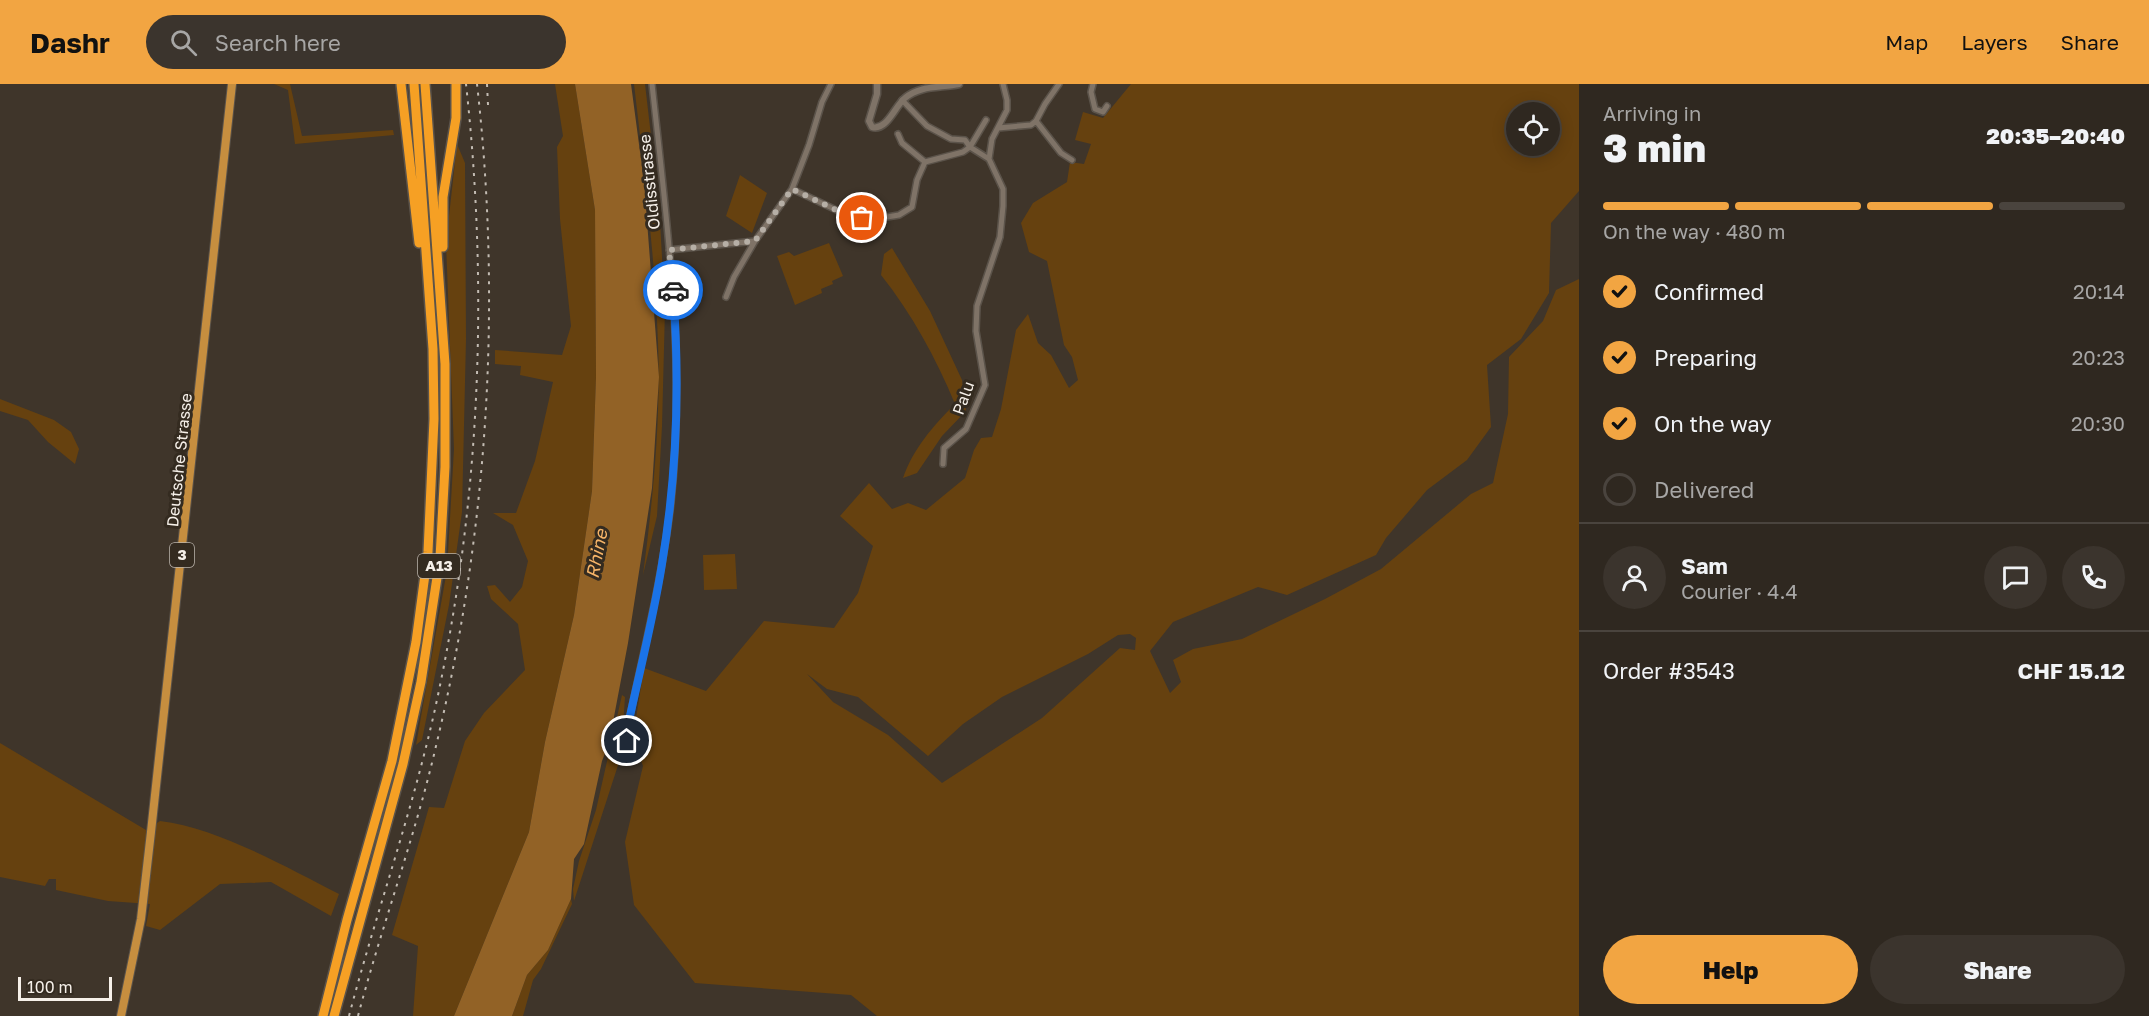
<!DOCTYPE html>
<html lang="en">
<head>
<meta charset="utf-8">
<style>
  body { margin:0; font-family:"Golos Text",sans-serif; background:#3b342d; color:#f1f3f6; height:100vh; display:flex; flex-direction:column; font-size:22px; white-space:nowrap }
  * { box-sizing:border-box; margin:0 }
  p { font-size:20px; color:#a7a6a5 }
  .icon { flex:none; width:33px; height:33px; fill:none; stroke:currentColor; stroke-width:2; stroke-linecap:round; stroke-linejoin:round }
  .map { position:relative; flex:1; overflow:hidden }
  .panel { display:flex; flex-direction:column; background:#2f2820; width:570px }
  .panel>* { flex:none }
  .buttons { position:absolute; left:1506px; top:18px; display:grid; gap:12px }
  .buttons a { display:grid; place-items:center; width:54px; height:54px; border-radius:50%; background:#2f2820; box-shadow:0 3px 15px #0003,0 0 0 2px #4a443e; font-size:30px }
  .scale { position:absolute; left:18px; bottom:15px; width:94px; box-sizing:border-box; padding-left:6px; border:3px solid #f6f0e9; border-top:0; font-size:16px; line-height:21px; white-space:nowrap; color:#f6f0e9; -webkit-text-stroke:4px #342b20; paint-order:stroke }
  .pin { position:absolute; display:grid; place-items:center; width:51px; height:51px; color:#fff; margin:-26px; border:3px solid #fff; border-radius:50%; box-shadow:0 2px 6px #0007 }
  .courier { position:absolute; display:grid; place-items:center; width:60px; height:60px; margin:-30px; border:4px solid #1a73e8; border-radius:50%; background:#fff; color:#222; box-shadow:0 2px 8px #0007 }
  .headline em { font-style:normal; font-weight:800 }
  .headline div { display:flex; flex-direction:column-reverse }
  .headline { display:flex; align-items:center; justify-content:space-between; height:102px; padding:0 24px }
  h1 { font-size:39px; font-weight:800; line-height:45px }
  .bar { display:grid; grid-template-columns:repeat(4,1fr); gap:9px 6px; align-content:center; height:72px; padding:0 24px }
  .bar i { height:8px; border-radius:4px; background:#4a443e }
  .bar .current { background:#f2a542 }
  .bar p { grid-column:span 4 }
  .line { display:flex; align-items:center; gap:15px; padding:0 24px; border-top:2px solid #4a443e }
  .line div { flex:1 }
  .round { display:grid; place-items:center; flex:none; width:63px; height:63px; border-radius:32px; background:#3b342d }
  ol { padding:0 24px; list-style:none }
  li { display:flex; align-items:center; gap:18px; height:66px }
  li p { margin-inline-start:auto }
  li .icon { padding:6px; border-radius:50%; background:#f2a542; color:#111; stroke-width:4 }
  li:last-child { color:#a7a6a5 }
  li i { width:33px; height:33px; border:3px solid #4a443e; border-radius:50% }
  .primary-button { display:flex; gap:12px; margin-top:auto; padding:12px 24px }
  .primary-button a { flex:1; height:69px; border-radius:36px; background:#f2a542; color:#111; font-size:24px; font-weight:800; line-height:69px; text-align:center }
  .primary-button a+a { background:#3b342d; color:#f1f3f6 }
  header { display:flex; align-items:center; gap:36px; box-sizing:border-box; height:84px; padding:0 30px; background:#f2a542; color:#111 }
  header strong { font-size:28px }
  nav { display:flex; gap:33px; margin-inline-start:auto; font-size:21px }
  .search { width:420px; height:54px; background:#3b342d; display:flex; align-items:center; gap:15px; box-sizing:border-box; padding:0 21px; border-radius:33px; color:#a7a6a5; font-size:22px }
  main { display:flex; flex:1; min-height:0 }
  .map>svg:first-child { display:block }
  .green { fill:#66410f; fill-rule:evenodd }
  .water { fill:#926226 }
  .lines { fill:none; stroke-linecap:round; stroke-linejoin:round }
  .minor-casing { stroke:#5b534a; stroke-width:8 }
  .tertiary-casing { stroke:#5b534a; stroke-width:9 }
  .primary-casing { stroke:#5b534a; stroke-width:10 }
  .motorway-casing { stroke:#5b534a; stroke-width:12 }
  .minor { stroke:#7f7367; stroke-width:5 }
  .tertiary { stroke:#7f7367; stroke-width:6 }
  .primary { stroke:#c68e3f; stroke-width:8 }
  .motorway { stroke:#f6a024; stroke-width:9 }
  .rail { stroke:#c3bcb3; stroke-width:2; stroke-dasharray:3 6; stroke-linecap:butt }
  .done { stroke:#b6afa6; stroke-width:6; stroke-dasharray:0 10.8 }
  .route { stroke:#1a73e8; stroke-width:8 }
  .labels { text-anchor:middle; stroke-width:6; stroke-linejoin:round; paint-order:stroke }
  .shield { fill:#342b20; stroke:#bcb5ad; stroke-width:1.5 }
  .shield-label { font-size:15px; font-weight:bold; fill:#f6f0e9 }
  .street-label { font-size:16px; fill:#f6f0e9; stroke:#342b20 }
  .water-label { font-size:18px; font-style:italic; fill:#f6b468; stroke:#342b20 }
</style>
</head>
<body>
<header>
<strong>Dashr</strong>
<div class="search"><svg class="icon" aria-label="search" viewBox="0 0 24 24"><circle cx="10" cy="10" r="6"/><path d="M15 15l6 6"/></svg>Search here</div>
<nav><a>Map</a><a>Layers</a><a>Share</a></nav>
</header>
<main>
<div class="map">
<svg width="1579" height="932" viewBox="0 0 1579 932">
  <rect width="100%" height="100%" fill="#3f352a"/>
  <path class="green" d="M 274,0 L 290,0 L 302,52 L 393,46 L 394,51 L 295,60 L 288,6 Z
    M 555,0 L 575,0 L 595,126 L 596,293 L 592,407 L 574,531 L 545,658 L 529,748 L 454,932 L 413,932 L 418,862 L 392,851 L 429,723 L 444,724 L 465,657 L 484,629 L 525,586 L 518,540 L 491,515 L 487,502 L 495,501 L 510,518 L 522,503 L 528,477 L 513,441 L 493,429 L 516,429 L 535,377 L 553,298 L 520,291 L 521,282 L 495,280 L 495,266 L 562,271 L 571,242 L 560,135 L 557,63 L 563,52 Z
    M 634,0 L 645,0 L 659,121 L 665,225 L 662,342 L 657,432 L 643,491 C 653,415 661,336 658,259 C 655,172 644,86 634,0 Z
    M 1131,0 L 1579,0 L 1579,107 L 1551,139 L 1549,209 L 1521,255 L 1487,281 L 1491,343 L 1467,376 L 1427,406 L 1386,454 L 1376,471 L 1287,511 L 1258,503 L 1173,538 L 1150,567 L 1170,609 L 1181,598 L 1173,576 L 1193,565 L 1242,555 L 1325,515 L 1381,485 L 1471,410 L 1493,399 L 1508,330 L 1509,273 L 1543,237 L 1556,206 L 1579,195 L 1579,932 L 877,932 L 851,911 L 695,899 L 634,821 L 625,758 L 643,682 L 633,653 L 644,584 L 706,607 L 764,537 L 834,544 L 858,509 L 873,462 L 840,432 L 869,399 L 892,425 L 908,419 L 926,426 L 965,394 L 974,366 L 981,354 L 992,353 L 1001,325 L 1016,246 L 1028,230 L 1038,259 L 1051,271 L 1069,304 L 1078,296 L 1072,273 L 1064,261 L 1047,177 L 1029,168 L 1021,139 L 1033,119 L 1067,98 L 1070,78 L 1084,80 L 1091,60 L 1075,56 L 1083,28 L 1103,34 ZM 1516,28 L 1550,28 L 1550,62 L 1516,62 ZM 1130,550 L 1136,554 L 1135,566 L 1120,564 L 1042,634 L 942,699 L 888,651 L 833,618 L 807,590 L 827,605 L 858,613 L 928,672 L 963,640 L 1002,613 L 1088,570 L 1118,551 Z
    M 457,60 L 465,79 L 466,255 L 462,428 L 449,521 L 422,656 L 416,661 L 447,486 L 454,365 L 446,159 Z
    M 740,91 L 767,109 L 752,149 L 726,132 Z
    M 829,159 L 843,192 L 832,197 L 833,200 L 821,205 L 822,209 L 795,221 L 777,172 L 789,168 L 794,172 Z
    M 892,164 L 930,227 L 962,296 L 966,327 L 942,352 L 917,389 L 903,394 C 913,365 933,342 955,320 C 936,274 912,230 881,191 L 884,170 Z
    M 0,315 L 54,336 L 71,348 L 79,365 L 75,380 L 48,358 L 28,336 L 0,327 Z
    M 735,470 L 737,505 L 704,506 L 703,471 Z
    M 622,611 L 625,613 L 621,672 L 574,817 L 573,805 L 579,777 L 596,726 Z
    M 0,659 L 146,746 L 160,737 C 218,744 286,783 339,810 L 331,832 L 271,798 L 220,800 L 160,846 L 146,842 L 150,820 L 108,817 L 56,806 L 56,795 L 49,795 L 45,802 L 0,793 Z
    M 571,815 L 572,820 L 541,885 L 533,896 L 523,932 L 512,932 L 527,891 L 548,866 Z"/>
  <path class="water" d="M 575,0 L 631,0 L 644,98 L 659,293 L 652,404 L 628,559 L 609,659 L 602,677 L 584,760 L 574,775 L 571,815 L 548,866 L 527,891 L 512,932 L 454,932 L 529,748 L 545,658 L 574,531 L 592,407 L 596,293 L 595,126 Z"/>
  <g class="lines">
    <defs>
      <path id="minor" d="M 1093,0 L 1091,8 L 1095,25 L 1103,28 L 1107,22
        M 1036,37 L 1061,69 L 1072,76
        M 1036,37 L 1045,20 L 1059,0
        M 998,44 L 1031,41 L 1036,37
        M 898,50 L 902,59 L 925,78
        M 989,75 L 992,55 L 1007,26 L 1007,16 L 1003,0
        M 792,105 L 849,132 L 887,133 L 899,131 L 912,123 L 917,96 L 925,78 L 963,68 L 970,63 L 965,56 L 951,55 L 927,42 L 902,16
        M 669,166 L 755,157
        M 726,213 L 734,193 L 755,157 L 792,105 L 809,61 L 822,18 L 831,0
        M 943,380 L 944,364 L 966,345 L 985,301 L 976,247 L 977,222 L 1000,153 L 1003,122 L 1003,105 L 989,75 L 970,63 L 986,36
        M 627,657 L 630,632 C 645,561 663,490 671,418 C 686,278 667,138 652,0"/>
      <path id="tertiary" d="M 877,0 L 877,10 L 869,37 L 872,43 C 887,47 895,22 905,14 C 920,1 941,4 959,0"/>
      <path id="primary" d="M 121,932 L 141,835 L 151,748 L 232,0"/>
      <path id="motorway" d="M 401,0 L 419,159
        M 443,163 L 443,113 L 456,34 L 456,0
        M 323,932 L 347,836 L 392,677 L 416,558 L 428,468 L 434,335 L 433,265 L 414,0
        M 334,932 L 403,680 L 421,598 L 440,474 L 445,383 L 445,280 L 425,0"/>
    </defs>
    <use href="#minor" class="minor-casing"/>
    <use href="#tertiary" class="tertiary-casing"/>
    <use href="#primary" class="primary-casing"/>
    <use href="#motorway" class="motorway-casing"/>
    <use href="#minor" class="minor"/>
    <use href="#tertiary" class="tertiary"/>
    <use href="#primary" class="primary"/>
    <use href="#motorway" class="motorway"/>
    <path class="rail" d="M 487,0 L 488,21
      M 349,932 C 376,829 412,729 435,625 C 480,419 489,209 466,0
      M 358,932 C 382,841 415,753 436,662 C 488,446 502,221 477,0"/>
  </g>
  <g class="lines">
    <path class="done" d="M 673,206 L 669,166 L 755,157 L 792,105 L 849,132 L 862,134"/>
    <path class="route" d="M 627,657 L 630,632 C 641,582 654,531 662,480 C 677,390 680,297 673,206"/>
  </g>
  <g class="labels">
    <g class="shield">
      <rect x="170" y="459" width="24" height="24" rx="4.5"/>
      <rect x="418" y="470" width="42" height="24" rx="4.5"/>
    </g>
    <g class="shield-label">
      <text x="182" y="476">3</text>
      <text x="439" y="487">A13</text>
    </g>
    <g class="street-label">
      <text transform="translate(649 98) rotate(-96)" y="6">Oldisstrasse</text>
      <text transform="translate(963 314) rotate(-70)" y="6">Palu</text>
      <text transform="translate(179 376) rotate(-84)" y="6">Deutsche Strasse</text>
    </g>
    <g class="water-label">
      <text transform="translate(597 470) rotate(-79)" y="6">Rhine</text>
    </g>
  </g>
</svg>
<div class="buttons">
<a><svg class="icon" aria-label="locate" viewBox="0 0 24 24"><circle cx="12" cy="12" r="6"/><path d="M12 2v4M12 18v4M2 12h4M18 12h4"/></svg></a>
</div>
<div class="scale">100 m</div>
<div class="pin" style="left:862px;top:134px;background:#ea580c"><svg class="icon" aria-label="bag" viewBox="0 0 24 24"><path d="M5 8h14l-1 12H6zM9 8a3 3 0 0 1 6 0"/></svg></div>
<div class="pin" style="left:627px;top:657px;background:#1f2937"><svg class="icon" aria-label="home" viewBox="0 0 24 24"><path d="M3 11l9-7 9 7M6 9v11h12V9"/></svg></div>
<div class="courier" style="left:673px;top:206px"><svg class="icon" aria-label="car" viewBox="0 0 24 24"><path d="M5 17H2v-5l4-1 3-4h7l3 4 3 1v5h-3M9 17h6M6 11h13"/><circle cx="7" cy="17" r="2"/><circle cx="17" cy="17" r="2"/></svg></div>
</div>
<section class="panel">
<div class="headline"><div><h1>3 min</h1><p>Arriving in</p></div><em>20:35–20:40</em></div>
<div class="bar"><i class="current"></i><i class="current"></i><i class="current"></i><i></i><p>On the way · 480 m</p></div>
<ol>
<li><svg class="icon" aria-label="check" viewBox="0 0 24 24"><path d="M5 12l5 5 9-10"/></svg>Confirmed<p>20:14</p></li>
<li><svg class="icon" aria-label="check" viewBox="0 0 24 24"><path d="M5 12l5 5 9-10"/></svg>Preparing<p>20:23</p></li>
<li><svg class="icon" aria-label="check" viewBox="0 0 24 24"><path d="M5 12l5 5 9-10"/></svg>On the way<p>20:30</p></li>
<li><i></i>Delivered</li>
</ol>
<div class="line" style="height:108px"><a class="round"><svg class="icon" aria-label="person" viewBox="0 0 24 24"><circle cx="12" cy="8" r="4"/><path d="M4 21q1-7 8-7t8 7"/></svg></a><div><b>Sam</b><p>Courier · 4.4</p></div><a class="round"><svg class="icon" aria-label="chat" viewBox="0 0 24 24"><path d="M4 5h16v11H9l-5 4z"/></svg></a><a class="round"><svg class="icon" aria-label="phone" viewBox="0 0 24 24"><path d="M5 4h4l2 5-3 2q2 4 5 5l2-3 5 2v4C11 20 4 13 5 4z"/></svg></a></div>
<div class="line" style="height:78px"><div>Order #3543</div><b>CHF 15.12</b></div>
<div class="primary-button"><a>Help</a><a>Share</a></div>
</section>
</main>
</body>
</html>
